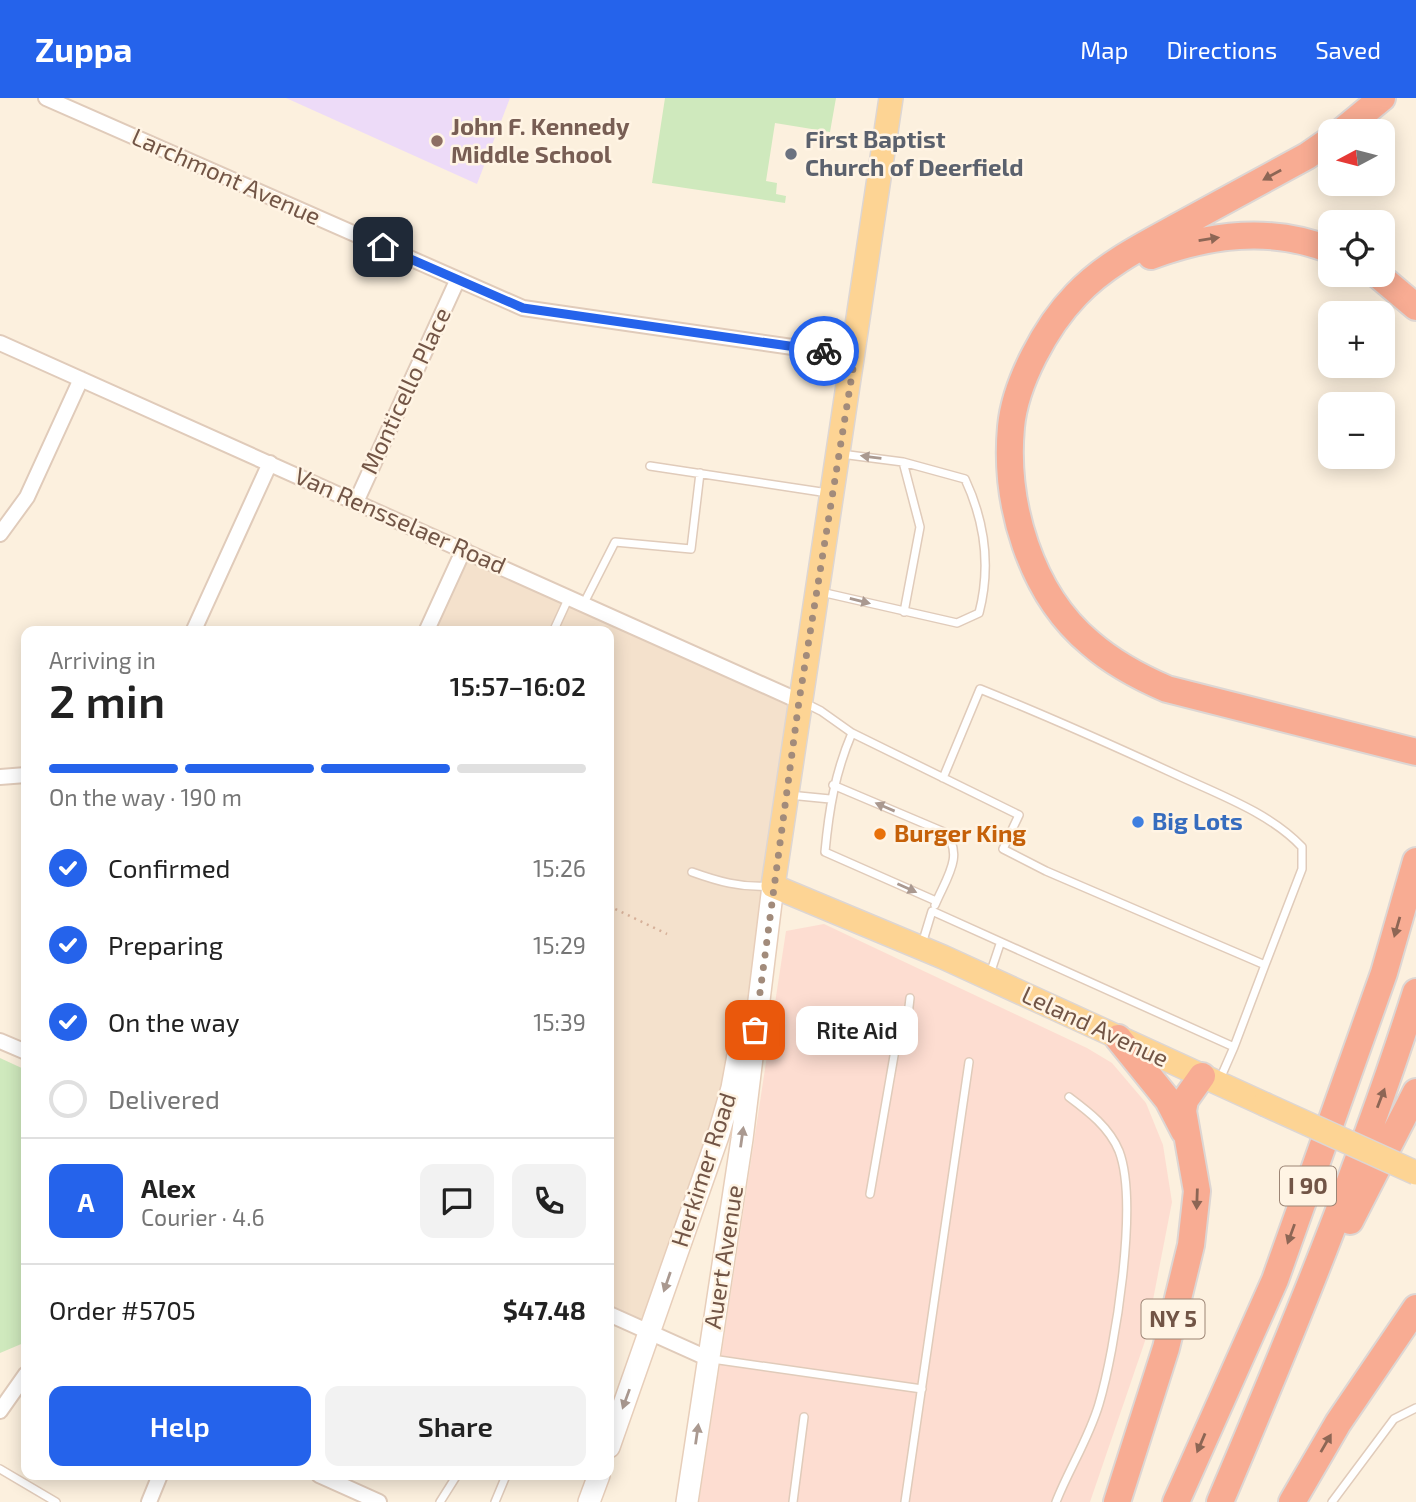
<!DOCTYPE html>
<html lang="en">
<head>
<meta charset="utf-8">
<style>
  body { margin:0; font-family:"Exo 2",sans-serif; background:#f2f2f2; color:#222; height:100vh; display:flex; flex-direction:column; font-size:26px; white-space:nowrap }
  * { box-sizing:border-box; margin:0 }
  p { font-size:23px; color:#767676 }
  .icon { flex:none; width:38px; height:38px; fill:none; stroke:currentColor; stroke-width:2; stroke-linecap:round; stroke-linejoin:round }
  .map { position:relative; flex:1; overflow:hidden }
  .panel { position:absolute; left:21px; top:528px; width:593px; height:854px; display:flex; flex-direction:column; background:#fff; border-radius:14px; box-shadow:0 4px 18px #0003 }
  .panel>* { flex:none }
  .needle { width:46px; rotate:263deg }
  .controls { position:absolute; left:1318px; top:21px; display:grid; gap:14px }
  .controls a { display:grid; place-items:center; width:77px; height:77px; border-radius:14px; background:#fff; box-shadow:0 4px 18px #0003; font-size:35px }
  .pin { position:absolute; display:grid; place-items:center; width:60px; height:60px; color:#fff; margin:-30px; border-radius:14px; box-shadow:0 4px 10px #0006 }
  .courier { position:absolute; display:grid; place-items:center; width:70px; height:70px; margin:-35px; border:5px solid #2563eb; border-radius:50%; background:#fff; color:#222; box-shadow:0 2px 9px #0007 }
  .bubble { position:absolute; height:49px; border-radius:14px; background:#fff; box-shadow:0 4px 18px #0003; font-size:23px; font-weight:600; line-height:49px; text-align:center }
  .overview em { font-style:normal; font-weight:600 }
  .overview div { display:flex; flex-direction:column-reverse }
  .overview { display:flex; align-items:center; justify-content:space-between; height:119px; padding:0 28px }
  h1 { font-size:46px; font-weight:600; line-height:52px }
  .bar { display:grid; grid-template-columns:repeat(4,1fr); gap:10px 7px; align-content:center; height:84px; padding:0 28px }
  .bar i { height:9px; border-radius:5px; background:#e0e0e0 }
  .bar .current { background:#2563eb }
  .bar p { grid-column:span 4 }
  .line { display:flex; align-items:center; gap:18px; padding:0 28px; border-top:2px solid #e0e0e0 }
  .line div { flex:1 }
  .round { display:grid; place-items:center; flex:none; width:74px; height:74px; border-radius:14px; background:#f2f2f2 }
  ol { padding:0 28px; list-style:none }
  li { display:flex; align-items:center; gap:21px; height:77px }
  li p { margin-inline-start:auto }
  li .icon { padding:7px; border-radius:50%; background:#2563eb; color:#fff; stroke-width:4 }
  li:last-child { color:#767676 }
  li i { width:38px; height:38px; border:4px solid #e0e0e0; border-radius:50% }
  .cta { display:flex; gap:14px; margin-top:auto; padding:14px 28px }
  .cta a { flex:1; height:80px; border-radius:14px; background:#2563eb; color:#fff; font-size:28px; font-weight:600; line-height:80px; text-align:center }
  .cta a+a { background:#f2f2f2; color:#222 }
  header { display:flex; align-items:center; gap:42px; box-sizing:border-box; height:98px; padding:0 35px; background:#2563eb; color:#fff }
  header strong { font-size:33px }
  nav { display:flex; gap:38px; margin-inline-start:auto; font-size:24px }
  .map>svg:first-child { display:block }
  .residential { fill:#f4e1cc }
  .commercial { fill:#fdddd1 }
  .education { fill:#eddbf8 }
  .green { fill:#cfe9bd }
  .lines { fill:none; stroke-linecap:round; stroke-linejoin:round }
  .service-casing { stroke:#e0cbba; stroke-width:10 }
  .minor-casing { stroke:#e0cbba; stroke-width:18 }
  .secondary-casing { stroke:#e7ceba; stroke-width:24 }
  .primary-casing { stroke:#ddd6d3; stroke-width:26 }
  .motorway-casing { stroke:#ddd6d3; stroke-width:30 }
  .path { stroke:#d6b099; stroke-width:2.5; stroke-dasharray:2 5; stroke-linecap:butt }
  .service { stroke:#fff; stroke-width:7 }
  .minor { stroke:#fff; stroke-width:14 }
  .secondary { stroke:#fff; stroke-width:21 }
  .primary { stroke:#fdd494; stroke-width:23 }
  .motorway { stroke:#f8ac93; stroke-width:26 }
  .primary-bridge-casing { stroke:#ddd6d3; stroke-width:26; stroke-linecap:butt }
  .primary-bridge { stroke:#fdd494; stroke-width:23 }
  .oneway { fill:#8d6655 }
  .oneway2 { fill:#aa9990 }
  .done { stroke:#a28b7b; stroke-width:7; stroke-dasharray:0 12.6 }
  .route { stroke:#2563eb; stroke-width:9 }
  .education-dot { fill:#8d6e63; stroke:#fff4e4; stroke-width:2.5 }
  .worship-dot { fill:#6b7280; stroke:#fff4e4; stroke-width:2.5 }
  .shop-dot { fill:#3f7fe0; stroke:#fff4e4; stroke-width:2.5 }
  .food-dot { fill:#e8710a; stroke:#fff4e4; stroke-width:2.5 }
  .labels { text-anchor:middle; stroke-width:5; stroke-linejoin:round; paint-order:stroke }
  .shield { fill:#fff4e4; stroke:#9c8575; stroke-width:2 }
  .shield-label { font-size:23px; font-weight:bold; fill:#725546 }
  .education-label { font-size:24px; font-weight:bold; fill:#785e54; stroke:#fff4e4; text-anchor:start }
  .worship-label { font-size:24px; font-weight:bold; fill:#5b616d; stroke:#fff4e4; text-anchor:start }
  .street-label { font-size:24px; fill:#725546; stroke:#fff4e4 }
  .shop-label { font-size:24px; font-weight:bold; fill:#366cbe; stroke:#fff4e4; text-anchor:start }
  .food-label { font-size:24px; font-weight:bold; fill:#c56008; stroke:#fff4e4; text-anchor:start }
</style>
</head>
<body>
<header>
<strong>Zuppa</strong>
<nav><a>Map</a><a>Directions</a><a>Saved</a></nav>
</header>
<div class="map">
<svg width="1416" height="1404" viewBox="0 0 1416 1404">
  <rect width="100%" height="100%" fill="#fcf0de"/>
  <path class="residential" d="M 464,451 L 799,603 L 773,788 L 732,990 L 650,1234 L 609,1216 L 609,534 L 426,534 Z"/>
  <path class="commercial" d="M 824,826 L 1087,950 L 1112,965 L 1146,1005 L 1163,1047 L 1172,1104 L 1145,1243 L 1090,1404 L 699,1404 L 786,833 Z"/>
  <path class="education" d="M 286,0 L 510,0 L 477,86 Z"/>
  <path class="green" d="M 665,0 L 836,0 L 830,34 L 775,25 L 766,83 L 777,85 L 776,96 L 786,98 L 785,105 L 652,85 Z
    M 0,960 L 26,972 L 26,1244 L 0,1255 Z"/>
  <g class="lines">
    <defs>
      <path id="service" d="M 903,364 L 920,429 L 904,514
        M 650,368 L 828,395
        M 821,494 L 957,525 L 979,515 C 991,469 985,424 965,381 L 903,364 L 841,356
        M 584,505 L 615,444 L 691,451 L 700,375
        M 553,534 L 569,499
        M 803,604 L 821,613 L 852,635 L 1019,717 L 1003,751 L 1046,773 L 1265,867 L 1234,949
        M 852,635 C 835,675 829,711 825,754 L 936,803
        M 943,680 L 980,591 C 1047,618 1112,647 1177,677 C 1220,697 1270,715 1302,749 L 1302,771 L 1265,867
        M 833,687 L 944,734 C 966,756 945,782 935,807
        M 789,697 L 830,701
        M 692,774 C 717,783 741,790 769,788
        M 922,846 L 932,813 L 1234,949 L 1220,981
        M 990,876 L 1000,846
        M 870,1096 L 895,952 L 907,926 L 910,900
        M 712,1261 L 922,1291
        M 0,1371 L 56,1404
        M 440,1404 L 457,1377
        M 495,1404 L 505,1380
        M 793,1404 L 804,1319
        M 905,1404 L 969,964
        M 1056,1404 C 1069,1371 1089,1340 1099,1306 C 1115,1252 1139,1105 1119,1053 C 1109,1029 1089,1014 1069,999
        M 1332,1404 L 1394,1321 L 1416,1310"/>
      <path id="minor" d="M 46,0 L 523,210 L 855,258
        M 0,245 L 799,603
        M 356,404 L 457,183
        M 0,436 L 27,399 L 81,281
        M 193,534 L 270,365
        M 426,534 L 464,451
        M 0,679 L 26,677
        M 0,943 L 26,954
        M 609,1216 L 707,1260
        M 0,1313 L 26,1276
        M 319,1377 L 379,1404
        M 149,1404 L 160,1377"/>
      <path id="secondary" d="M 609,1349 L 718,1038 L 732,990 L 741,941
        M 589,1404 L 599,1377
        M 687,1404 L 742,1041 L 773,788"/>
      <path id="primary" d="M 891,0 L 773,788 L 943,859 L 1264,1006"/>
      <path id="motorway" d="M 1342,33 L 1382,0
        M 1330,42 L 1307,58 C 1267,80 1226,102 1186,124 C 1148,145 1106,165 1076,197 C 1046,228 1015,285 1011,329 C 1004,405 1030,495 1090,545 C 1113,565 1139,579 1167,591 L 1416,654
        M 1151,158 C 1210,136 1271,128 1330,152
        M 1378,177 L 1416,209
        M 1118,940 L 1168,1002 L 1184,1033
        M 1350,1123 L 1416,994
        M 1117,1404 L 1166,1250 L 1191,1147 L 1197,1093 L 1183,1013 L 1185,1002 L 1202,978
        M 1176,1404 L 1275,1182 L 1384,875 L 1416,763
        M 1220,1404 C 1291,1237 1361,1067 1416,894
        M 1292,1404 L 1338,1325 L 1416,1210"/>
    </defs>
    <use href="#service" class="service-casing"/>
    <use href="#minor" class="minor-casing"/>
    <use href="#secondary" class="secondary-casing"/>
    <use href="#primary" class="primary-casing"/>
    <use href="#motorway" class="motorway-casing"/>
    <path class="path" d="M 609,808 L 667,836"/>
    <use href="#service" class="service"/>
    <use href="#minor" class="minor"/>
    <use href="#secondary" class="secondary"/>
    <use href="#primary" class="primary"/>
    <use href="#motorway" class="motorway"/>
    <defs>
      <path id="primary-bridge" d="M 1264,1006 L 1416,1075"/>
    </defs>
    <use href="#primary-bridge" class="primary-bridge-casing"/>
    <use href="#primary-bridge" class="primary-bridge"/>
  </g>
  <defs><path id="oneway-solid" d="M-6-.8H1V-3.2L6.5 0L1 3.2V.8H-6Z" transform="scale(1.75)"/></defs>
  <g class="oneway">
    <use href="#oneway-solid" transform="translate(1272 77) rotate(151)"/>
    <use href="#oneway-solid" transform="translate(1209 141) rotate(-9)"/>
    <use href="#oneway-solid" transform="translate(1397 829) rotate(106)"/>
    <use href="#oneway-solid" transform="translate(1381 1000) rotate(-69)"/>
    <use href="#oneway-solid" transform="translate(1197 1101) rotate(92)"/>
    <use href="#oneway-solid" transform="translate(1291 1136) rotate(110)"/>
    <use href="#oneway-solid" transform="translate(1201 1345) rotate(113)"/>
    <use href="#oneway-solid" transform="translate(1326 1345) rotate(-60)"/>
  </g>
  <g class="oneway2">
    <use href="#oneway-solid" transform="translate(871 359) rotate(-173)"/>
    <use href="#oneway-solid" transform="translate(860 503) rotate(14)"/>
    <use href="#oneway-solid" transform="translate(885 709) rotate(-157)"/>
    <use href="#oneway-solid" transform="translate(907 790) rotate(24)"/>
    <use href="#oneway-solid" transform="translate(742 1039) rotate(-82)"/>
    <use href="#oneway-solid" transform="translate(667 1184) rotate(109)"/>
    <use href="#oneway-solid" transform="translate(626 1301) rotate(110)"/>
    <use href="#oneway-solid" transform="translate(697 1336) rotate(-82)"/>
  </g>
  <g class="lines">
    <path class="done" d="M 755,932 L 799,603 L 855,258 L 824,253"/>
    <path class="route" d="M 383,149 L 523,210 L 824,253"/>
  </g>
  <circle class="education-dot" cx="437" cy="43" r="7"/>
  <circle class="worship-dot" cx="791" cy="56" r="7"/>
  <circle class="shop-dot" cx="1138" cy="724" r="7"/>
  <circle class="food-dot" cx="880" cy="736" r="7"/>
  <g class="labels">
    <g class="shield">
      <rect x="1280" y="1068.5" width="56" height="39" rx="5"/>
      <rect x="1141.5" y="1201.5" width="63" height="39" rx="5"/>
    </g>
    <g class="shield-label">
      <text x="1308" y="1096">I 90</text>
      <text x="1173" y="1229">NY 5</text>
    </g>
    <g class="education-label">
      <text x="451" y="37">John F. Kennedy<tspan x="451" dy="28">Middle School</tspan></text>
    </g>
    <g class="worship-label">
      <text x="805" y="50">First Baptist<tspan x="805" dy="28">Church of Deerfield</tspan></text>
    </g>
    <g class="street-label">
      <text transform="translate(226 79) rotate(24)" y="8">Larchmont Avenue</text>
      <text transform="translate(406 293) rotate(-65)" y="8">Monticello Place</text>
      <text transform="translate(400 423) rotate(24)" y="8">Van Rensselaer Road</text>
      <text transform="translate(1095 929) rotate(25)" y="8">Leland Avenue</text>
      <text transform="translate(704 1072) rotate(-72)" y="8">Herkimer Road</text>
      <text transform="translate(724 1159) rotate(-81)" y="8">Auert Avenue</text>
    </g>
    <g class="shop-label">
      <text x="1152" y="732">Big Lots</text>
    </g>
    <g class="food-label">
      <text x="894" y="744">Burger King</text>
    </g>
  </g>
</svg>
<div class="controls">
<a><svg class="needle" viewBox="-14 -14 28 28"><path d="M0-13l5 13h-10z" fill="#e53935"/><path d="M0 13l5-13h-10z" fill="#767676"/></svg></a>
<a><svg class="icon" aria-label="locate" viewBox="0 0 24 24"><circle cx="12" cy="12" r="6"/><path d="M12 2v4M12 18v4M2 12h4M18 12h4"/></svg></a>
<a>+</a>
<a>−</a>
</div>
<div class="pin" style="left:755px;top:932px;background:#ea580c"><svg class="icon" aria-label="bag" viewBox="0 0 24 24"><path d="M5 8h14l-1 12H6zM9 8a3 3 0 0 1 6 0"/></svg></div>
<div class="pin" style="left:383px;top:149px;background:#1f2937"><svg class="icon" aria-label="home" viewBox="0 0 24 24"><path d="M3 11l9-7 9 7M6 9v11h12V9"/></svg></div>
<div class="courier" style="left:824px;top:253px"><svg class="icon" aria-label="bike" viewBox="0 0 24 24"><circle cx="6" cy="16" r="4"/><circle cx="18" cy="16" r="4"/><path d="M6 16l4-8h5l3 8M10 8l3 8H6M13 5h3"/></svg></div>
<div class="bubble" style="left:796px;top:908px;width:122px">Rite Aid</div>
<section class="panel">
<div class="overview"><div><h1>2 min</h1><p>Arriving in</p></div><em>15:57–16:02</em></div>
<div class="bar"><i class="current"></i><i class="current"></i><i class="current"></i><i></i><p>On the way · 190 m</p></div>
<ol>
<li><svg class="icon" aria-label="check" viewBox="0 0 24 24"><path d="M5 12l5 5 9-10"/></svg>Confirmed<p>15:26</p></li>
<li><svg class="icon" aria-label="check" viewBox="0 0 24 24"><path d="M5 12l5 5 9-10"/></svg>Preparing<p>15:29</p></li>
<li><svg class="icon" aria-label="check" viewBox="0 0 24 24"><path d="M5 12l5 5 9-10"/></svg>On the way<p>15:39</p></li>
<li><i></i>Delivered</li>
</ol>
<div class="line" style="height:126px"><b class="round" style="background:#2563eb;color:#fff">A</b><div><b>Alex</b><p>Courier · 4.6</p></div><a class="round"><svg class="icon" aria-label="chat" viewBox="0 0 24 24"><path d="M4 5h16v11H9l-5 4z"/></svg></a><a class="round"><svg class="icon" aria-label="phone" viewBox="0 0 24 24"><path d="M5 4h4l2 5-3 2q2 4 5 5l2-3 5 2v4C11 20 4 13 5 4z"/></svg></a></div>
<div class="line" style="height:91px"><div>Order #5705</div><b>$47.48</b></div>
<div class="cta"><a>Help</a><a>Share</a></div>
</section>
</div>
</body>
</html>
